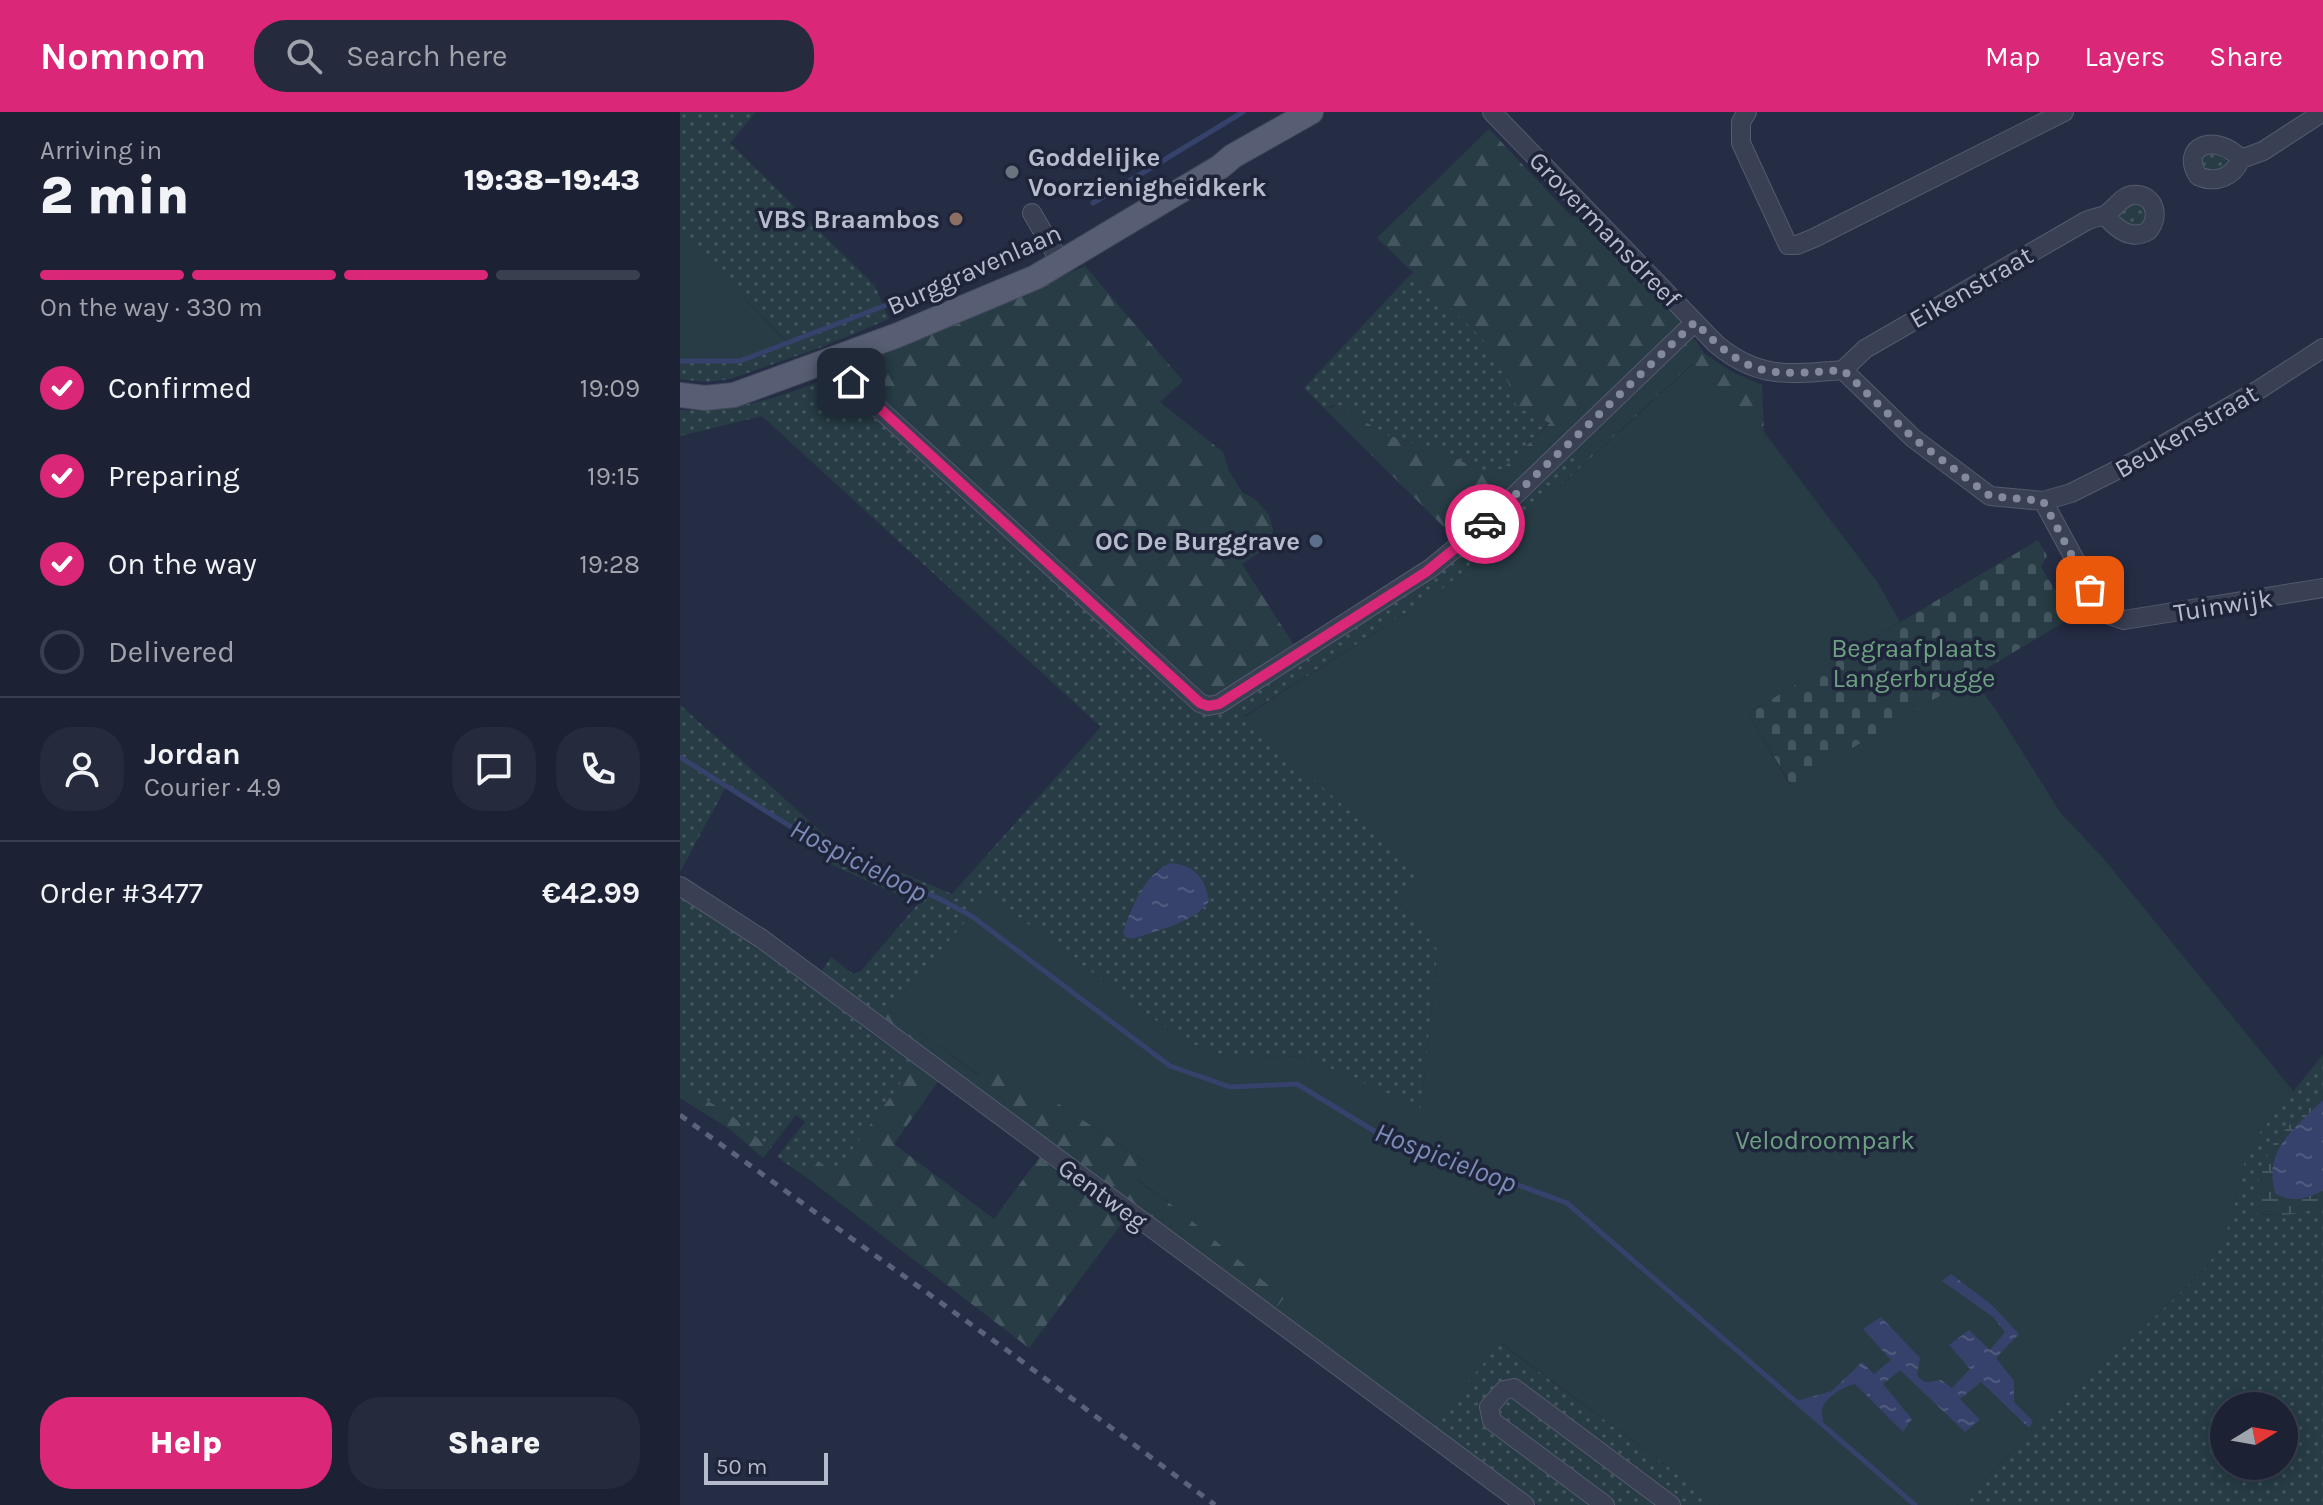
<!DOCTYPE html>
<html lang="en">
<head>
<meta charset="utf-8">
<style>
  body { margin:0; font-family:Karla,sans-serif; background:#252a3c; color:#f1f3f6; height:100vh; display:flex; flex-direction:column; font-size:30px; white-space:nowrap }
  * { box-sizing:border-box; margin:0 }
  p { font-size:26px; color:#a0a4ac }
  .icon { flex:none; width:44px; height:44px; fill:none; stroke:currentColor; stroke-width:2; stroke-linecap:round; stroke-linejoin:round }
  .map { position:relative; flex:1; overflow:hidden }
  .sheet { display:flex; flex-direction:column; background:#1c2234; width:680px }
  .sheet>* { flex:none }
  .needle { width:52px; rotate:79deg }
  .controls { position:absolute; left:1530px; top:1280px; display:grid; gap:16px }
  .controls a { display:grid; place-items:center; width:88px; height:88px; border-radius:50%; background:#1c2234; box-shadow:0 4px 20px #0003,0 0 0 2px #3a3f4f; font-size:40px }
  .scale { position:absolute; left:24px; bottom:20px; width:124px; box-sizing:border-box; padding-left:8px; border:4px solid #b7bccd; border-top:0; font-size:22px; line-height:28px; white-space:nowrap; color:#b7bccd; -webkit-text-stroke:6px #1e2439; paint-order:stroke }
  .pin { position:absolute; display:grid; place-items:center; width:68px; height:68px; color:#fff; margin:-34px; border-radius:16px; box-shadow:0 4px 12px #0006 }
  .courier { position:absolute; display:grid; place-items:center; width:80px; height:80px; margin:-40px; border:6px solid #db2777; border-radius:50%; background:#fff; color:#222; box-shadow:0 2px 10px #0007 }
  .summary em { font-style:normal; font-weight:800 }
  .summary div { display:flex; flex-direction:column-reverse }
  .summary { display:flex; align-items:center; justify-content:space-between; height:136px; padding:0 40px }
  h1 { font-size:52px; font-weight:800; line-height:60px }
  .bar { display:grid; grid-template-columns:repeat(4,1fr); gap:12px 8px; align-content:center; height:96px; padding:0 40px }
  .bar i { height:10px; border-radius:6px; background:#3a3f4f }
  .bar .selected { background:#db2777 }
  .bar p { grid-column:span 4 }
  .line { display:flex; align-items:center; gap:20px; padding:0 40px; border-top:2px solid #3a3f4f }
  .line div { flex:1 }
  .round { display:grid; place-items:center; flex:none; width:84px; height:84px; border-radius:32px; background:#252a3c }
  ol { padding:0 40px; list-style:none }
  li { display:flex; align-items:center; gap:24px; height:88px }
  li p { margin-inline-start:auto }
  li .icon { padding:8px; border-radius:50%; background:#db2777; color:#fff; stroke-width:4 }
  li:last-child { color:#a0a4ac }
  li i { width:44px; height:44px; border:4px solid #3a3f4f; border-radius:50% }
  .cta { display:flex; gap:16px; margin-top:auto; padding:16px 40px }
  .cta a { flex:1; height:92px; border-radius:32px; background:#db2777; color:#fff; font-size:32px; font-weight:800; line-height:92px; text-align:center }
  .cta a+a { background:#252a3c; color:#f1f3f6 }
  header { display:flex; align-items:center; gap:48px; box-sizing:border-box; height:112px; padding:0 40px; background:#db2777; color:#fff }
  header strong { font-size:38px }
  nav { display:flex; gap:44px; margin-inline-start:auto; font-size:28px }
  .search { width:560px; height:72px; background:#252a3c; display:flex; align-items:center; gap:20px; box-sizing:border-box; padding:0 28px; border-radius:32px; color:#a0a4ac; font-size:30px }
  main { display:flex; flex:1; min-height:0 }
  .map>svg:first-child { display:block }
  .grass { fill:url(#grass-dots); fill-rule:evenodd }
  .forest { fill:url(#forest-firs) }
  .wetland { fill:url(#wetland-marsh) }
  .cemetery { fill:url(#cemetery-stones) }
  .park { fill:#273c45 }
  .water { fill:url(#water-ripples) }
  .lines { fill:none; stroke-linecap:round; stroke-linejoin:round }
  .stream { stroke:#36426b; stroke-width:5 }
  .minor-casing { stroke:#555a6e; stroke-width:20 }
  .major-casing { stroke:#43495d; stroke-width:26 }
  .minor { stroke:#394054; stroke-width:18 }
  .major { stroke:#575e74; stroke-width:24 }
  .rail { stroke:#5b637b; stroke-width:5; stroke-dasharray:8 8; stroke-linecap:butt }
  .done { stroke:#848a9d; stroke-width:8; stroke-dasharray:0 14.4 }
  .route { stroke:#db2777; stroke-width:10 }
  .worship-dot { fill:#6b7280; stroke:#1e2439; stroke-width:3 }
  .education-dot { fill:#8d6e63; stroke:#1e2439; stroke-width:3 }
  .service-dot { fill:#5c6f8a; stroke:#1e2439; stroke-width:3 }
  .labels { text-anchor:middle; stroke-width:7; stroke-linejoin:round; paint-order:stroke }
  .poi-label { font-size:26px; font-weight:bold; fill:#b7bccd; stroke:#1e2439; text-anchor:end }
  .street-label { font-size:26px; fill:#b7bccd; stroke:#1e2439 }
  .park-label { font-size:26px; fill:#6ca081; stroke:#1e2439 }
  .water-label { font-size:28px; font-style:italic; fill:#7c8bb7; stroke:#1e2439 }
</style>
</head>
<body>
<header>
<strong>Nomnom</strong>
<div class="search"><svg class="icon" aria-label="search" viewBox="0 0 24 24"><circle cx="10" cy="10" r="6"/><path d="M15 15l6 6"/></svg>Search here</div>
<nav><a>Map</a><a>Layers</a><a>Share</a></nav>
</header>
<main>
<section class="sheet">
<div class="summary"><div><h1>2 min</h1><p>Arriving in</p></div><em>19:38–19:43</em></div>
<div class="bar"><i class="selected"></i><i class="selected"></i><i class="selected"></i><i></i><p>On the way · 330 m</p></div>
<ol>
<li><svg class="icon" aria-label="check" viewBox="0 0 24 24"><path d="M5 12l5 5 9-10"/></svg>Confirmed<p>19:09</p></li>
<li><svg class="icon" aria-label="check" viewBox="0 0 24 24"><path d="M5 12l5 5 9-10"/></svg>Preparing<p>19:15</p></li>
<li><svg class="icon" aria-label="check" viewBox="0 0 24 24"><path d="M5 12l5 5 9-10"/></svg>On the way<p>19:28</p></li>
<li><i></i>Delivered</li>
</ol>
<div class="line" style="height:144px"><a class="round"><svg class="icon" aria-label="person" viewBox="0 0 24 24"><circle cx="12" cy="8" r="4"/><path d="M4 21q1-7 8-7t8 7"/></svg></a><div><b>Jordan</b><p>Courier · 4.9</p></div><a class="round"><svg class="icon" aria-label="chat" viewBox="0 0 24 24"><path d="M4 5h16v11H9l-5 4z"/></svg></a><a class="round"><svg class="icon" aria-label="phone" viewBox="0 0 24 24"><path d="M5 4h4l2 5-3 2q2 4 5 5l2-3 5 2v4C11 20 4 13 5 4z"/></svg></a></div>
<div class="line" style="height:104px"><div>Order #3477</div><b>€42.99</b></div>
<div class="cta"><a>Help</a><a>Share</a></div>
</section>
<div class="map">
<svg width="1643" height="1393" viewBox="0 0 1643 1393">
  <defs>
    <pattern id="grass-dots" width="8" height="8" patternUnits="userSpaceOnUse" patternTransform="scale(2)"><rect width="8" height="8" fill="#273c45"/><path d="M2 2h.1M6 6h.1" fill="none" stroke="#44565f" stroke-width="1.8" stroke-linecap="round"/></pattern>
    <pattern id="forest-firs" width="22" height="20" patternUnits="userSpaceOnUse" patternTransform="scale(2)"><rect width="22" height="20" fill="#273c45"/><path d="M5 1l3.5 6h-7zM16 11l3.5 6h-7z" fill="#44565f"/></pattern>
    <pattern id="wetland-marsh" width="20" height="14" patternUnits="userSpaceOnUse" patternTransform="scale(2)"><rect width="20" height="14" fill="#273c45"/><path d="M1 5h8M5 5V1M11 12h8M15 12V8" fill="none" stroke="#44565f"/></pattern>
    <pattern id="cemetery-stones" width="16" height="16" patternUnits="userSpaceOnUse" patternTransform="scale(2)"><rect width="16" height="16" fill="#273c45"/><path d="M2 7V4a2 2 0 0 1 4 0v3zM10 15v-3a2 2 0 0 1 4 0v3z" fill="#44565f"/></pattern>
    <pattern id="water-ripples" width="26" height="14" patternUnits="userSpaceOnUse" patternTransform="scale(2)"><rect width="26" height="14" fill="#36426b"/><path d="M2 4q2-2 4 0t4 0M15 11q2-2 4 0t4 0" fill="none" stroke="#515b7f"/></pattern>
  </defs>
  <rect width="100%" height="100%" fill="#252d45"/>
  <path class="grass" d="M 0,0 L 76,0 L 50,31 L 195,174 L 209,207 L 142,235 L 50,267 L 25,270 L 0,267 L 0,249 L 13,250 L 107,229 L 0,123 Z
    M 1532,37 L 1552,47 L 1541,59 L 1525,58 L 1522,48 L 1523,43 Z
    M 1448,92 L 1461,92 L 1468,101 L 1465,112 L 1455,116 L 1437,105 Z
    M 733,160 L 802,226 L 823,256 L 837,295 L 870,310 L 822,357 L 804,361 L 770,343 L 704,322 L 672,301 L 653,293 L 645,297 L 624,276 Z
    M 169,256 L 526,582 L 536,583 L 747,451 L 882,326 L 903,353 L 823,427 L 760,479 L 564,604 L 744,765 L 720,790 L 758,838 L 741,997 L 622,944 L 554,947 L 503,929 L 309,783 L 209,898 L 197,889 L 188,901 L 140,862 L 151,845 L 173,862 L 181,859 L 238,792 L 144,749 L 151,740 L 47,673 L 0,760 L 0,593 L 156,733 L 272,782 L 421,615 L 82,304 L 0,324 L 0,298 C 59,301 116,281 169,256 ZM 477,757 L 524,797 L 453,827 L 443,821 L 451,796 Z
    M 0,782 C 43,810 85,839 126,870 C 163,898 196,928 235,951 L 155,1062 L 135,1047 L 126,1065 L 97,1045 L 125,1010 L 116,1003 L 90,1037 L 51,1003 L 0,972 Z
    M 1643,943 L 1643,979 L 1595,1028 L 1581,1058 L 1573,1101 C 1595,1105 1624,1104 1643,1091 L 1643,1393 L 1277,1393 L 1523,1159 L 1541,1134 L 1551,1106 L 1564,1052 L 1580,1020 ZM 1544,1294 L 1604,1294 L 1604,1354 L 1544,1354 Z
    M 820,1231 L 1040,1393 L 858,1393 L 751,1313 Z"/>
  <path class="forest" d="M 809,17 L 892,105 L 898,102 L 1001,208 L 1025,242 L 1052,260 L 1082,273 L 1084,320 L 1012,252 L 903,353 L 882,327 L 776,427 L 645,297 L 660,293 L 704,322 L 770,343 L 804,361 L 822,357 L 870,311 L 837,295 L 823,256 L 802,226 L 697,126 Z
    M 405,154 L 503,269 L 480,290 L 543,340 L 549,359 L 562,380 L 576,388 L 589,403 L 593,417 L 592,432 L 562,452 L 616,536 L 536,583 L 526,582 L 169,256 Z
    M 197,889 L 298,963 L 312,947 L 467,1051 L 458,1069 L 498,1097 L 604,1186 L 595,1198 L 188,901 Z
    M 235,951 L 259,968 L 214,1032 L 314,1107 L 361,1043 L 446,1106 L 349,1236 L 126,1065 L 135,1047 L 155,1061 Z
    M 0,972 L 51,1003 L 90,1037 L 83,1046 L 51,1018 L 0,986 Z"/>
  <path class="wetland" d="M 1643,979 L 1643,988 L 1601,1032 L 1624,1086 L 1643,1079 L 1643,1091 C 1624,1105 1596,1104 1573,1101 L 1581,1058 L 1595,1028 Z"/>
  <path class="cemetery" d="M 1358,428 L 1367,444 L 1361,455 L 1375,478 L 1388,478 L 1401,500 L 1111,673 L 1068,601 Z"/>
  <path class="park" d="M 0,123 L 107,230 L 60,249 L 0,249 Z
    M 1013,252 L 1084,320 L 1198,471 L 1220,510 L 1068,601 L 1110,673 L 1292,565 L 1318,601 L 1380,700 L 1424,747 L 1614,980 L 1580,1020 L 1564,1052 L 1551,1106 L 1541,1134 L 1523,1159 L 1277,1393 L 1040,1393 L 821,1231 L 751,1313 L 595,1198 L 604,1186 L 498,1097 L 458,1068 L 466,1050 L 313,948 L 299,963 L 209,898 L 309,783 L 503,929 L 554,947 L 622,944 L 741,996 L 758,838 L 720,790 L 743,765 L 564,605 L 760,479 L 823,427 Z"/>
  <path class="water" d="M 490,751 C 514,753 525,765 529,789 C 515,811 476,818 453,827 L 445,825 L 443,821 C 451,795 464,763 490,751 Z
    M 1643,988 L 1643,1079 C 1624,1087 1616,1091 1596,1082 C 1581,1039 1616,1015 1643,988 Z
    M 1271,1162 L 1312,1193 L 1339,1222 L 1316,1246 L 1334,1269 L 1334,1290 L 1353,1309 L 1349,1316 L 1301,1270 L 1280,1287 L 1300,1308 L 1285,1320 L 1220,1258 L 1203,1272 L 1232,1307 L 1223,1320 L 1175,1272 C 1164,1274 1145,1285 1142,1298 C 1142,1299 1143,1311 1144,1313 L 1116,1289 L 1152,1279 L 1182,1250 L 1194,1262 L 1211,1248 L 1183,1217 L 1201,1205 L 1240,1246 L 1237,1263 C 1245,1274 1251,1269 1261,1268 L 1272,1276 L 1290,1257 L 1269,1233 L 1289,1218 L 1310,1238 L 1325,1220 L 1313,1205 L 1262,1169 Z"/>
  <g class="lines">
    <path class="stream" d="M 413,91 L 563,0
      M 0,249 L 60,249 L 311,153 L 335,138
      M 0,645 L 151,740 L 262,788 L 293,805 L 490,954 L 550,975 L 617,972 L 699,1022 L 887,1091 L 1235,1393"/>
    <defs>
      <path id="minor" d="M 812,0 L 1036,232 C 1079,268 1111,262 1163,258 L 1233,326 L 1310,384 L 1363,389 L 1391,381 L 1455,349 L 1580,277 L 1643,236
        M 1067,0 L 1061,10 L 1061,31 L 1108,133 L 1117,133 L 1134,126 L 1384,0
        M 1561,47 C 1536,20 1499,34 1518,64 C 1536,72 1553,65 1561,47 L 1583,39 L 1643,0
        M 352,101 L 381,151
        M 148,250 L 520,591 L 528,594 L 539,592 L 751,456 L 808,409 L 1015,210
        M 1163,258 L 1185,237 L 1406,109 C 1412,106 1420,105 1425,103 C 1437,96 1442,81 1458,83 C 1477,86 1479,107 1468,119 C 1451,129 1436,117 1425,103
        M 1363,389 L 1424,501 L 1444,508 L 1643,476
        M 0,774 L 82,827 L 845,1393
        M 925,1393 L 812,1309 L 809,1295 L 824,1278 L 834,1276 L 991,1393"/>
      <path id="major" d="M 0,283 L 25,286 L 54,283 L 218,223 L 356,165 L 540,55 L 553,44 L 631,0"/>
    </defs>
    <use href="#minor" class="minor-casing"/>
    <use href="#major" class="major-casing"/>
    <use href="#minor" class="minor"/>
    <use href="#major" class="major"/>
    <path class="rail" d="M 0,1003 L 328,1239 L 535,1393"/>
  </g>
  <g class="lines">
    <path class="done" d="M 805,412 L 1015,210 C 1070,268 1089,263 1163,258 L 1233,326 L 1310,384 L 1363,389 L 1410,478"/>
    <path class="route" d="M 171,270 L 520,591 L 528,594 L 539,592 L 746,460 L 805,412"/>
  </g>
  <circle class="worship-dot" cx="332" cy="60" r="8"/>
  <circle class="education-dot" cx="276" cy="107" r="8"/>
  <circle class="service-dot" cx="636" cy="429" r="8"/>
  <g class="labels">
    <g class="poi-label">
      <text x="348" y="54" text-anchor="start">Goddelijke<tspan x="348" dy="30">Voorzienigheidkerk</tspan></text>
      <text x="260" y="116">VBS Braambos</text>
      <text x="620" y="438">OC De Burggrave</text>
    </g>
    <g class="street-label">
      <text transform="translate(925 117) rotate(46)" y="9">Grovermansdreef</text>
      <text transform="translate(294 157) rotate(-24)" y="9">Burggravenlaan</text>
      <text transform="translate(1291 175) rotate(-30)" y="9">Eikenstraat</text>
      <text transform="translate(1506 319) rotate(-30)" y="9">Beukenstraat</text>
      <text transform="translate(1543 493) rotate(-9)" y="9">Tuinwijk</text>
      <text transform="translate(423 1082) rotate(36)" y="9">Gentweg</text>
    </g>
    <g class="park-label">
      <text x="1234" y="545">Begraafplaats<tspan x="1234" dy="30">Langerbrugge</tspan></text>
      <text x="1145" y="1037">Velodroompark</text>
    </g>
    <g class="water-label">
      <text transform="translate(179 748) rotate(27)" y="10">Hospicieloop</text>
      <text transform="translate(766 1045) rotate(21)" y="10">Hospicieloop</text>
    </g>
  </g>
</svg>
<div class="controls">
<a><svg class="needle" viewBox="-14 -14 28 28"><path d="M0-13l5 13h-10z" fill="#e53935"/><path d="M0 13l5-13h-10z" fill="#a0a4ac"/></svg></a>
</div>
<div class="scale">50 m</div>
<div class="pin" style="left:1410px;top:478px;background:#ea580c"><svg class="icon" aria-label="bag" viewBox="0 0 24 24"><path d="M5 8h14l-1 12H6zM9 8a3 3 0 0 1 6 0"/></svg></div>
<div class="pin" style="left:171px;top:270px;background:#1f2937"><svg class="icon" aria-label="home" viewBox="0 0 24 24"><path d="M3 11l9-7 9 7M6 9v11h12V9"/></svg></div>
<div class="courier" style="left:805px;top:412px"><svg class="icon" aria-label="car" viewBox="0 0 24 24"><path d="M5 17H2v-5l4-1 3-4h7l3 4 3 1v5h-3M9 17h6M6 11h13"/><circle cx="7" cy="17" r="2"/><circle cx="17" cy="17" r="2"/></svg></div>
</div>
</main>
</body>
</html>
